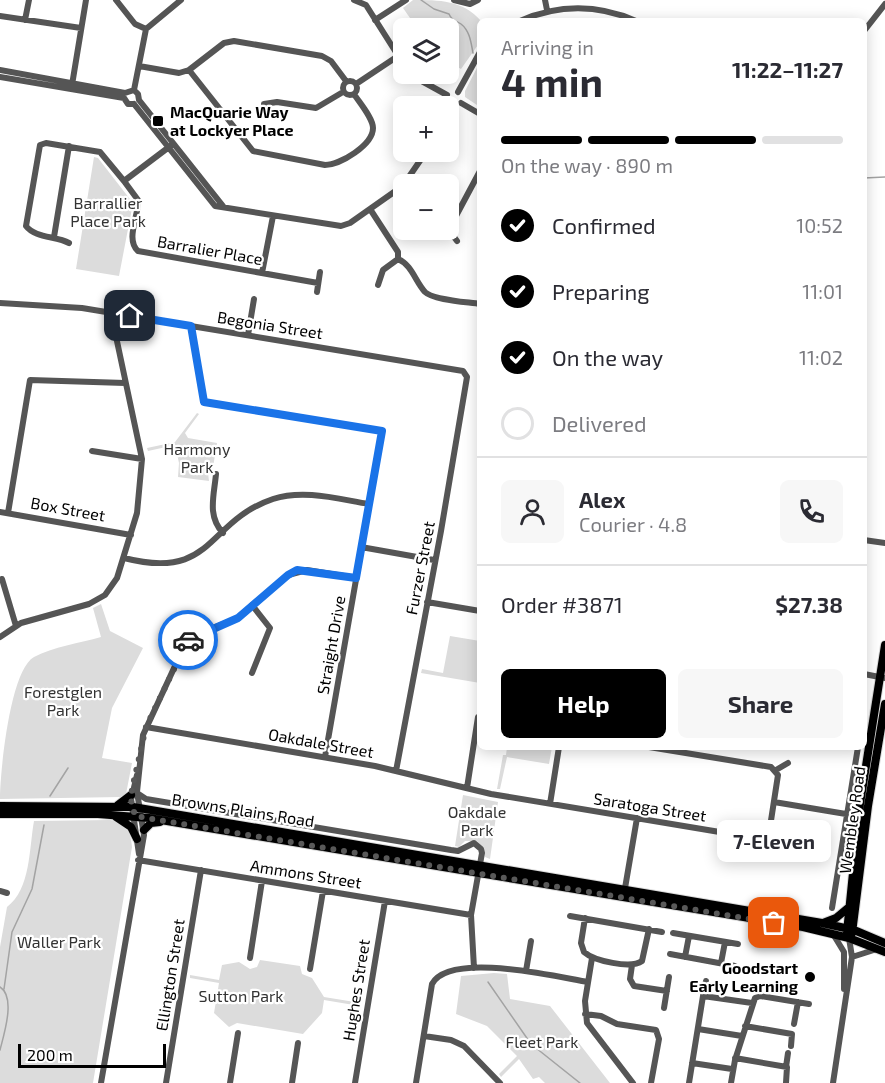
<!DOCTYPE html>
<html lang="en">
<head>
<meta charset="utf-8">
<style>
  body { margin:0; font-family:"Exo 2",sans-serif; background:#f7f7f7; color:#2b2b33; height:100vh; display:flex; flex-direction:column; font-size:22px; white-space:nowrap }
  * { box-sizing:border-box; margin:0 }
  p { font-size:20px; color:#7c7c81 }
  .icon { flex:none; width:33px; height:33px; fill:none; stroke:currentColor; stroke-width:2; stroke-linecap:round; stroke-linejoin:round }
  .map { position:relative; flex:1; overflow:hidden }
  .panel { position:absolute; left:477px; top:18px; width:390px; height:732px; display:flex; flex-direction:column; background:#fff; border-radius:9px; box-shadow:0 3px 15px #0003 }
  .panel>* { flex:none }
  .buttons { position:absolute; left:393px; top:18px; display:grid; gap:12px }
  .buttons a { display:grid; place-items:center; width:66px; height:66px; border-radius:9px; background:#fff; box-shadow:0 3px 15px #0003; font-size:30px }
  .scale { position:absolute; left:18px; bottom:15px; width:148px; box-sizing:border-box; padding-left:6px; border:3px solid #000; border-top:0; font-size:16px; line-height:21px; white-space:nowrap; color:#000; -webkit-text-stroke:4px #fff; paint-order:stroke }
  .pin { position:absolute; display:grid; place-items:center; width:51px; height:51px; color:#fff; margin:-26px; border-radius:12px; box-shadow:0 3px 9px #0006 }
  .courier { position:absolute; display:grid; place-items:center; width:60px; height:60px; margin:-30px; border:4px solid #1a73e8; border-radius:50%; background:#fff; color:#222; box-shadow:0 2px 8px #0007 }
  .bubble { position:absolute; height:42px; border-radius:9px; background:#fff; box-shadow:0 3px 15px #0003; font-size:20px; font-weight:700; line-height:42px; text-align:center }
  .overview em { font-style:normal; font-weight:700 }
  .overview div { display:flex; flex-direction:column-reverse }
  .overview { display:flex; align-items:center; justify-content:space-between; height:102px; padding:0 24px }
  h1 { font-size:39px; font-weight:700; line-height:45px }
  .bar { display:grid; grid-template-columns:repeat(4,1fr); gap:9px 6px; align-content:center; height:72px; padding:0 24px }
  .bar i { height:8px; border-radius:4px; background:#e1e1e2 }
  .bar .active { background:#000 }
  .bar p { grid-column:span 4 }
  .line { display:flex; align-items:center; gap:15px; padding:0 24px; border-top:2px solid #e1e1e2 }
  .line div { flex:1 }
  .round { display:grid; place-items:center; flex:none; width:63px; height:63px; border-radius:9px; background:#f7f7f7 }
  ol { padding:0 24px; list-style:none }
  li { display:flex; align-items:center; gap:18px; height:66px }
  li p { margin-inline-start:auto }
  li .icon { padding:6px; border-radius:50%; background:#000; color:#fff; stroke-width:4 }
  li:last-child { color:#7c7c81 }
  li i { width:33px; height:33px; border:3px solid #e1e1e2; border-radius:50% }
  .primary-button { display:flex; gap:12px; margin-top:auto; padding:12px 24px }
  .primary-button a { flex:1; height:69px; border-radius:9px; background:#000; color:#fff; font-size:24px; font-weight:700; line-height:69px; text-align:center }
  .primary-button a+a { background:#f7f7f7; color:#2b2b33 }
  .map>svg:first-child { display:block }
  .green { fill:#dcdcdc }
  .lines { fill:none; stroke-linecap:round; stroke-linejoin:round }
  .stream { stroke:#a3a3a3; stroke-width:1.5 }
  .major-casing { stroke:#dbdbdb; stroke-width:10 }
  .minor { stroke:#555; stroke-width:6 }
  .major { stroke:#000; stroke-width:8 }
  .done { stroke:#595959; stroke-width:6; stroke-dasharray:0 10.8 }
  .route { stroke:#1a73e8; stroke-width:8 }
  .poi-dot { fill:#000; stroke:#fff; stroke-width:2 }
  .labels { text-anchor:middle; stroke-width:4.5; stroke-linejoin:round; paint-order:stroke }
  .poi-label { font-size:16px; font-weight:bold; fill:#000; stroke:#fff; text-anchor:start }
  .park-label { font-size:16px; fill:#333; stroke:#fff }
  .street-label { font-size:16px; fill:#000; stroke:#fff }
</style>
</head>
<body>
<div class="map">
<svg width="885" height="1083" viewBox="0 0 885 1083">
  <rect width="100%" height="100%" fill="#fff"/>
  <path class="green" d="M 413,0 C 439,0 463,0 481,21 L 480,42 L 461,69 L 449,62 L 448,28 L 417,28 L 403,8 Z
    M 480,62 L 480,107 L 465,97 L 465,91 Z
    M 94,157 L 98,158 L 133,203 L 119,276 L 76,269 Z
    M 197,413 L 199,414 L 185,433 L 188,438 L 217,443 L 213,467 L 208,473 L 209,481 L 178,477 L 179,463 L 175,445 L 148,451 L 147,448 L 175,442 Z
    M 101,604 L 110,631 L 143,648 L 112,708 L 102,758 L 132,763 L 126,794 L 121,797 L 0,799 C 0,772 10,670 34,657 C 53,647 80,643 101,637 L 93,608 Z
    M 450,636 L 480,641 L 480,683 L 421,673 L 422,669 L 443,673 Z
    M 507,747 L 552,747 L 549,764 L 507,757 L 500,789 L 497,789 L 503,755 L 506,755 Z
    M 463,795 L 498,802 L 490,859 L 485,857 L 484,850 L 477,841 L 465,841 L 459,847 L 455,846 Z
    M 110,820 C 126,823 131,831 132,847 L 93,1083 L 0,1083 L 0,947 L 7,907 C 31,889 29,848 34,821 Z
    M 260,960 L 300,966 L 302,974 L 312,978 L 324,997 L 361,1003 L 360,1006 L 324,1000 L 322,1013 L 303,1034 L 237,1023 L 229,1027 L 214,1013 L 219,983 L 190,978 L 190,975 L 219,980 L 222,965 L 239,962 L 250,969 L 257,967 Z
    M 494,973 L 507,974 L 510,999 L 550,1006 L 610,1083 L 545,1083 L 539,1077 L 533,1079 L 519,1059 L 501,1077 L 499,1074 L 517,1056 L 487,1026 L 456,1014 L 461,976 Z"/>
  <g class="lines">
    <path class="stream" d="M 421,0 L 434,9 L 449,14 C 452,21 455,20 461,24 C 470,31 471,43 473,53
      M 479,62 L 480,62
      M 864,178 L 885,177
      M 50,796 L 68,768
      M 488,982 L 531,1044 L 580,1083
      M 0,987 C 16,997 4,1034 0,1050
      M 4,989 L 12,932 L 32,889 L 44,825"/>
    <defs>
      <path id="major" d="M 118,805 L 131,795
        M 0,806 L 133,807 L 822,923 L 854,930 L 885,943
        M 0,814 L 98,814 L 149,818 L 803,927 L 849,938 L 885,952
        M 116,817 L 131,827 L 137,839
        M 144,830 L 151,823 L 160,822
        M 823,923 L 836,918 L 848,908
        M 847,932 L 860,804 L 885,645
        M 852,933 L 868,806 L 885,704"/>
    </defs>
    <use href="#major" class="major-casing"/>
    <path class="minor" d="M 116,0 L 135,24 L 146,29
      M 354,0 L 366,5 L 404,65
      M 454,0 L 470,4 L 478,0
      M 545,0 L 547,10
      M 0,16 L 81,28
      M 25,20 L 29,0
      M 375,20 L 406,0
      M 520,21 C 559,4 597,4 636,21
      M 864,31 L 885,4
      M 139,66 L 179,73 L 189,70
      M 0,70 L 125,93 L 134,90
      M 409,74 L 447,95
      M 0,77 L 124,98 L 128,104 L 134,104
      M343 88a7 7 0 1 1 14 0a7 7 0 1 1-14 0Z
      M 346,81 L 331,61 L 322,56 L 234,41 L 224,43 L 189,70 L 253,151 L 325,165 C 340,165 373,145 373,128 C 373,118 359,102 354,94
      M 356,84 L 398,56
      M 72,85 L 86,0
      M 134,90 L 138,94 L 139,100 L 223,206
      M 134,90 L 146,29 L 181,0
      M 458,92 L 480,52
      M 447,95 L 447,102 L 450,106
      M 461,103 L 480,114
      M 134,104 L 215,206 L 341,226 L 350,223 L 404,185
      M 264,104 L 277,102 L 316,108 L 343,92
      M 124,181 L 138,200 C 139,216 125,239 138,251 L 318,283
      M 404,184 L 426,152
      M 370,209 L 398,252 L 398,259 C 412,265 415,281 425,292 C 433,300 468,302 480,304
      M 448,229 L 457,241
      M 449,229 L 480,171
      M 54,237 L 69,146
      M 69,243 C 56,236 35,238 26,226 L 40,145 L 46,143 L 100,152 L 124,181 L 173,144
      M 262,273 L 273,216
      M 378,285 L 383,270 L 398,259
      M 317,292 L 320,272
      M 0,303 L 82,308 L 463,371 L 467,377 L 466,383 L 441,531 L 396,771
      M 191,326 L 204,402 L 382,431 L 325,757
      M 248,335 L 254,299
      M 92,451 L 142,459
      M 216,474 C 214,496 207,516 223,533
      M 0,512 L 131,535
      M 8,513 L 30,380 L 125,383
      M 864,540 L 885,543
      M 361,547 L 434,560
      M 124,558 C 215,581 205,522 273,499 C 304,489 338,499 369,504
      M 2,579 L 16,626
      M 427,602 L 480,611
      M 0,637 L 21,623 L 89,604 L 105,595 L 117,578 L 137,513 L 142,459 L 111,313
      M 252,673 L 270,628 L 252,605
      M 864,674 L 885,678
      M 146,727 L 375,766 L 491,794 L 768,840 L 778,775 L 771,767 L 649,747
      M 776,770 L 788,763
      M 137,775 L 131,800 L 139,854
      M 467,788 L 478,717
      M 137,793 L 146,799 L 451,850 L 458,851 L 474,843 L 481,849 L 482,853 L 471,915 L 474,968
      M 774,802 L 846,814
      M 550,804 L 559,747
      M 138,860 L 471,915
      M 0,891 L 7,893
      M 624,894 L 637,818
      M 832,908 L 858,747
      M 570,916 L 662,932
      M 585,918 L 581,943 L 584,952 C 594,961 631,969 642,961 L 649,929
      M 673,933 L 738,944
      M 833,934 L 844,952 L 844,989
      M 670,954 L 735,966
      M 685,957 L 689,936
      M 852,957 L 877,949
      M 250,958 L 262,881
      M 592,958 L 585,1001 L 587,1023 L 633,1083
      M 721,963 L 725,942
      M 632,965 L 630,979 L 634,986 L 667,991
      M 310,969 L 323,891
      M 526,971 L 531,941
      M 703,996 L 706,981
      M 664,1008 L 669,977
      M 585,1014 L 601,1016 L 617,1024 L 656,1030 L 659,1039 L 651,1083
      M 794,1024 L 798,1002
      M 745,1026 L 792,1034 L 791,1046
      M 698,1029 L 742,1036
      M 424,1036 L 451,1040 L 464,1046 L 500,1083
      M 735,1058 L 787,1067 L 786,1083
      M 692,1063 L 732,1069
      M 786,1067 L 788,1053
      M 101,1083 L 144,835 L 137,792 L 143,735 L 188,638 L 238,618 L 288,575 L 307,570 L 356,578
      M 166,1083 L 201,870
      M 230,1083 L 238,1033
      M 292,1083 L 298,1043
      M 355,1083 L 385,901
      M 416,1083 L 432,984 C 450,951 557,977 588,982
      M 689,1083 L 703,996 L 752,1003
      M 731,1083 L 735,1060 L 755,998 L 760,996 L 809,1004
      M 833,1083 L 852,957 L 849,938"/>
    <use href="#major" class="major"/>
  </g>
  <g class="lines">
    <path class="done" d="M 188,640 L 146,727 L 132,789 L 131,800 L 135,816 L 774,923"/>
    <path class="route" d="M 130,316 L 191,326 L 204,402 L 382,431 L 356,578 L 297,570 L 288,575 L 238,618 L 188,640"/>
  </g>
  <g class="poi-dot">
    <rect x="152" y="115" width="12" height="12" rx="3"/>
    <circle cx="810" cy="977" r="6"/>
  </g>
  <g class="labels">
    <g class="poi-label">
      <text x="170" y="118">MacQuarie Way<tspan x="170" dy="18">at Lockyer Place</tspan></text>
      <text x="798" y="974" text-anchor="end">Goodstart<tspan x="798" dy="18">Early Learning</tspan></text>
    </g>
    <g class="park-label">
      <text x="108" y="209">Barrallier<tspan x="108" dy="18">Place Park</tspan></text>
      <text x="197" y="455">Harmony<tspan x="197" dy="18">Park</tspan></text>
      <text x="63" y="698">Forestglen<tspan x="63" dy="18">Park</tspan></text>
      <text x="477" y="818">Oakdale<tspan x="477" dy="18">Park</tspan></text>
      <text x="59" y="948">Waller Park</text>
      <text x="241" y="1002">Sutton Park</text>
      <text x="542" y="1048">Fleet Park</text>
    </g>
    <g class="street-label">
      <text transform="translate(210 250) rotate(10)" y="6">Barralier Place</text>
      <text transform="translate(270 325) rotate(9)" y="6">Begonia Street</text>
      <text transform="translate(68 509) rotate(10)" y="6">Box Street</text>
      <text transform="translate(420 568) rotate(-79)" y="6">Furzer Street</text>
      <text transform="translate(331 645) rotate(-80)" y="6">Straight Drive</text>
      <text transform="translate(321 743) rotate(10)" y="6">Oakdale Street</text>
      <text transform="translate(650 807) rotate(9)" y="6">Saratoga Street</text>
      <text transform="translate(243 810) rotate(9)" y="6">Browns Plains Road</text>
      <text transform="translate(852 820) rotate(-82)" y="6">Wembley Road</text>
      <text transform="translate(306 874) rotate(9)" y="6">Ammons Street</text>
      <text transform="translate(170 975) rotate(-81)" y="6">Ellington Street</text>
      <text transform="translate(356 990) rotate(-81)" y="6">Hughes Street</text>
    </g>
  </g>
</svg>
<div class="buttons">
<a><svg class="icon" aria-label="layers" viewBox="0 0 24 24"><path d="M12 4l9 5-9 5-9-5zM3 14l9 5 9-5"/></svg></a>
<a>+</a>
<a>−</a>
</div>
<div class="scale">200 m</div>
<div class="pin" style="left:774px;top:923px;background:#ea580c"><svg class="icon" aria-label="bag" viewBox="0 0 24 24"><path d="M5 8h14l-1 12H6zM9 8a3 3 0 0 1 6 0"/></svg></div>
<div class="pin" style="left:130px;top:316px;background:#1f2937"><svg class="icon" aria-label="home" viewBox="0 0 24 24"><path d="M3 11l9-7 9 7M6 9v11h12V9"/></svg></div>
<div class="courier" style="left:188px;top:640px"><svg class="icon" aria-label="car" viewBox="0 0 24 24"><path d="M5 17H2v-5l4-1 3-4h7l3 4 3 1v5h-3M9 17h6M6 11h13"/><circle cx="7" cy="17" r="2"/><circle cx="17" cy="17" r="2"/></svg></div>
<div class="bubble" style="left:717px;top:820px;width:114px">7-Eleven</div>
<section class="panel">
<div class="overview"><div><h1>4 min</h1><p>Arriving in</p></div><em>11:22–11:27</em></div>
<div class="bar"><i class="active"></i><i class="active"></i><i class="active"></i><i></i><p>On the way · 890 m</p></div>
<ol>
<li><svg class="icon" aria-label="check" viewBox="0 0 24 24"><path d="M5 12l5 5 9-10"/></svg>Confirmed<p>10:52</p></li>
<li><svg class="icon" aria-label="check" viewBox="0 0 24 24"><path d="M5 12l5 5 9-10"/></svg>Preparing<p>11:01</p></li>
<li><svg class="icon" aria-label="check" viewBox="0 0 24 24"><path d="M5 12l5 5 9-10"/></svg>On the way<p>11:02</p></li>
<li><i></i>Delivered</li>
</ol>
<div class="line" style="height:108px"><a class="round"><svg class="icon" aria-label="person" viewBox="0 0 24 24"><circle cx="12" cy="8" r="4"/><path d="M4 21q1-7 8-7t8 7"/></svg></a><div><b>Alex</b><p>Courier · 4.8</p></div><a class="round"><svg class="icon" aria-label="phone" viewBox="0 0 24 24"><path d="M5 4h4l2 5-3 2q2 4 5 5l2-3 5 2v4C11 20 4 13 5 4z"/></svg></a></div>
<div class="line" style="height:78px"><div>Order #3871</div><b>$27.38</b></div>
<div class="primary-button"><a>Help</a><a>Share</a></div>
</section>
</div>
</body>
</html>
